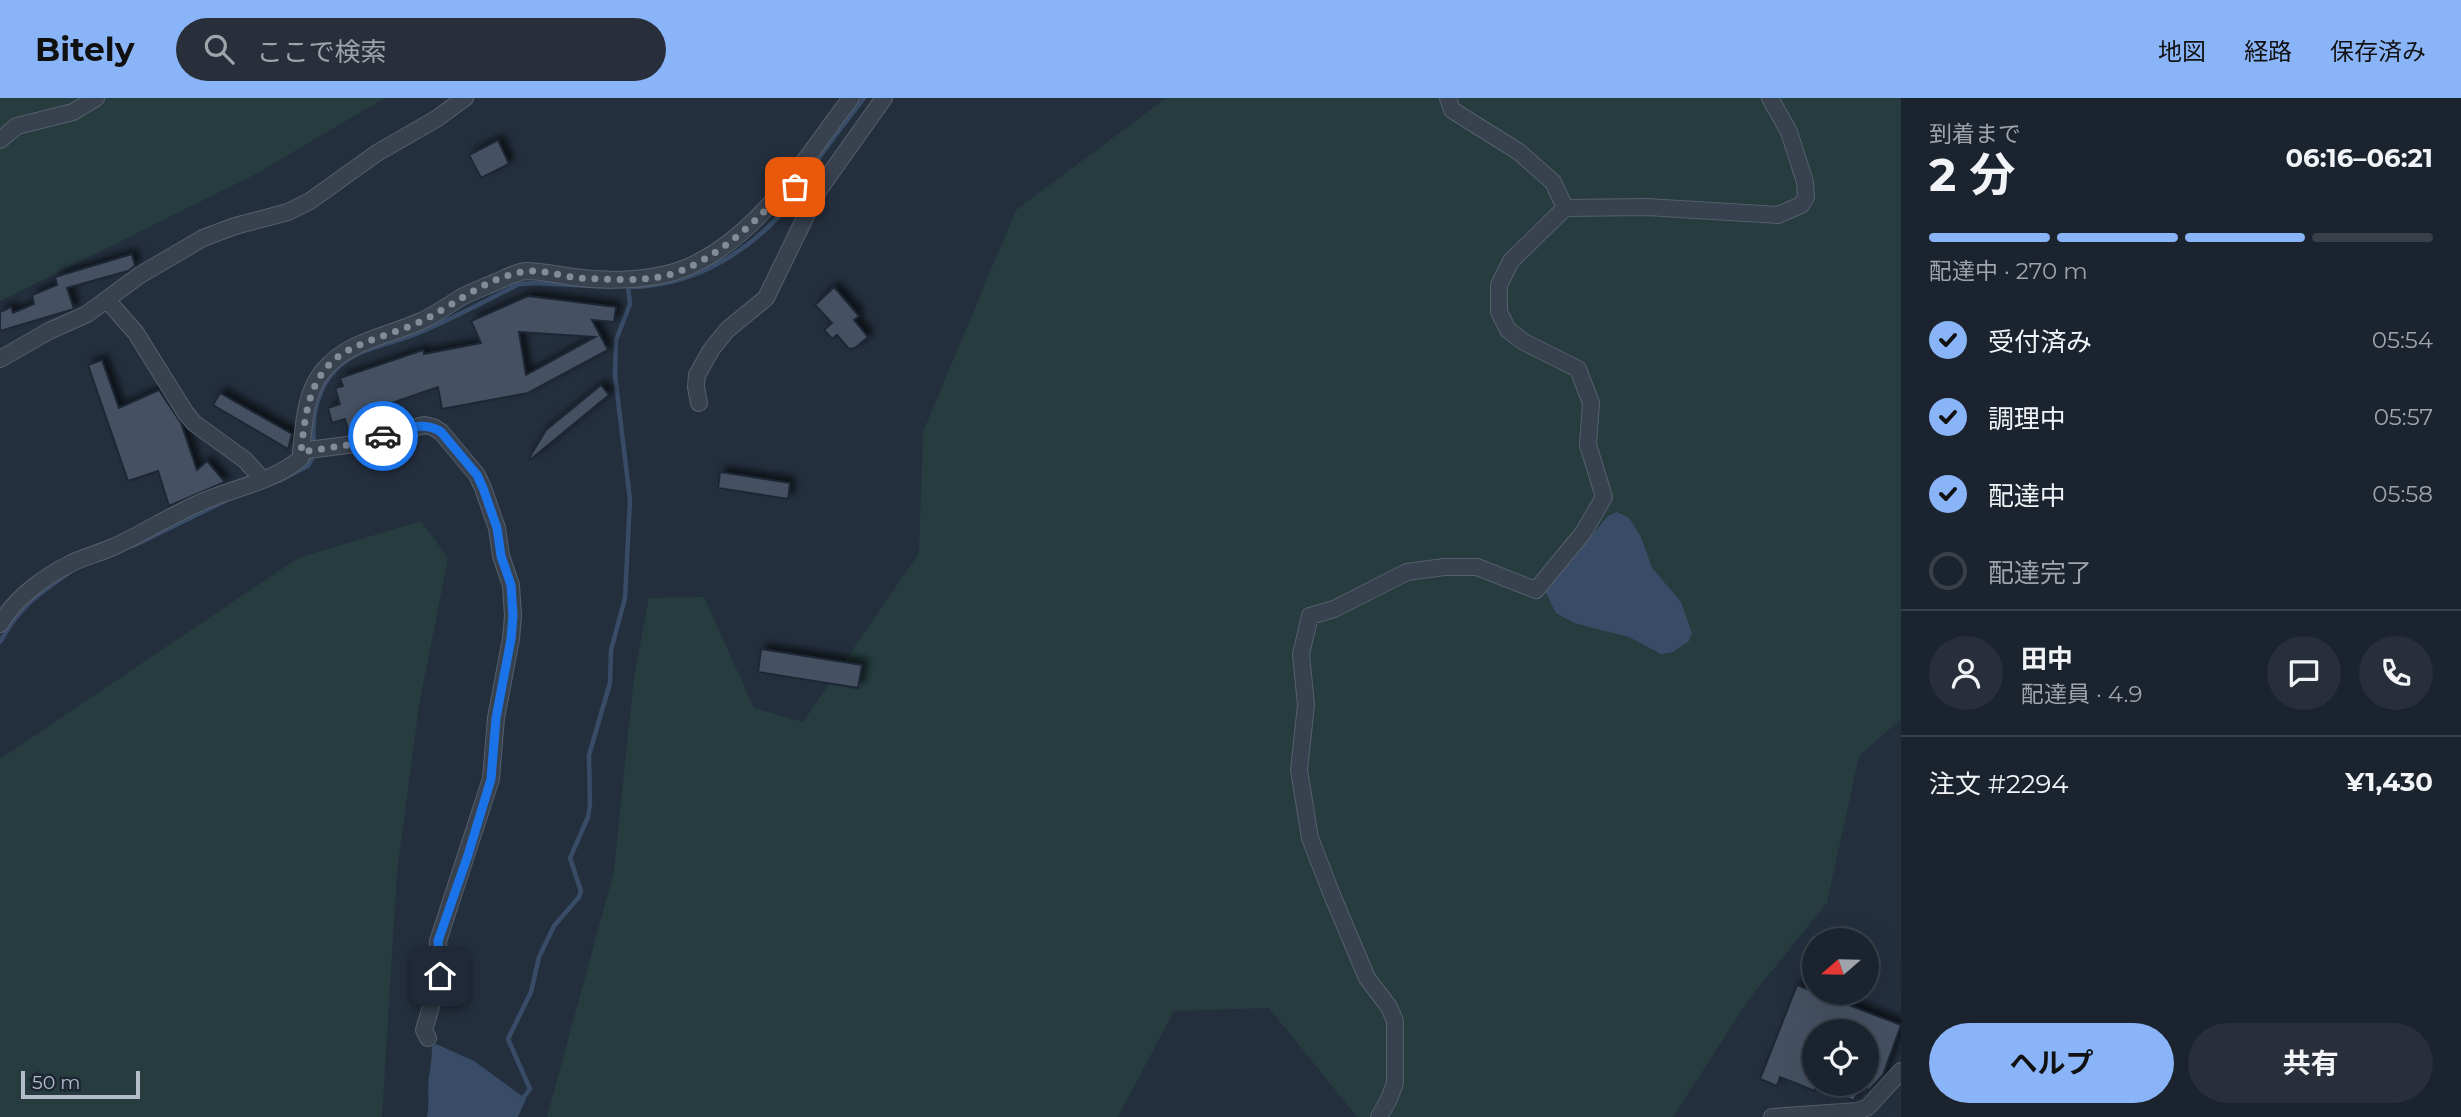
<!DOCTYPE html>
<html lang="ja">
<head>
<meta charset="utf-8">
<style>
  body { margin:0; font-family:Montserrat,"Noto Sans JP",sans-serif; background:#282f3a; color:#f1f3f6; height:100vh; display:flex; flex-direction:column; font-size:26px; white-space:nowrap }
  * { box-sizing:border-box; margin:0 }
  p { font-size:23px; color:#a0a4aa }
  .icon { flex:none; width:38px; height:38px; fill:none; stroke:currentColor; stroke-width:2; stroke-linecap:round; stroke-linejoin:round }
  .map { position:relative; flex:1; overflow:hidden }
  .drawer { display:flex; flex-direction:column; background:#1b232e; width:560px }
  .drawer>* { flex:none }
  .needle { width:46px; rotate:250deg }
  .controls { position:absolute; left:1802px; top:830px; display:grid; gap:14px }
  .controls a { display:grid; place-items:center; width:77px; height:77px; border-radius:50%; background:#1b232e; box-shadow:0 7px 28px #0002,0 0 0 2px #39404a; font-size:35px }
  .scale { position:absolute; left:21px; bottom:18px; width:119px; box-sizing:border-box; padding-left:7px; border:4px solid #b4bcc9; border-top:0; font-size:19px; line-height:24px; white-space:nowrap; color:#b4bcc9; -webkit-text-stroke:5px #1d2633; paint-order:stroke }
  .pin { position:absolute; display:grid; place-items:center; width:60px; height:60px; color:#fff; margin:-30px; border-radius:14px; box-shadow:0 4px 10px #0006 }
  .courier { position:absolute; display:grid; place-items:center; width:70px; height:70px; margin:-35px; border:5px solid #1a73e8; border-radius:50%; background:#fff; color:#222; box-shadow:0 2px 9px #0007 }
  .headline em { font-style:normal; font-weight:700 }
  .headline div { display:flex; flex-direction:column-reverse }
  .headline { display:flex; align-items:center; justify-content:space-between; height:119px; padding:0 28px }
  h1 { font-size:46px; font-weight:700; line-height:52px }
  .bar { display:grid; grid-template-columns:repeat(4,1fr); gap:10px 7px; align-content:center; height:84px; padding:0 28px }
  .bar i { height:9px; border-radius:5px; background:#39404a }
  .bar .current { background:#8ab4f8 }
  .bar p { grid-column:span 4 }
  .line { display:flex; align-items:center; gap:18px; padding:0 28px; border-top:2px solid #39404a }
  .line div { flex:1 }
  .round { display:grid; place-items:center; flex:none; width:74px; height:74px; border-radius:37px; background:#282f3a }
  ol { padding:0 28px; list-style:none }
  li { display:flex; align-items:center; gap:21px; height:77px }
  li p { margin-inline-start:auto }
  li .icon { padding:7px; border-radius:50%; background:#8ab4f8; color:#111; stroke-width:4 }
  li:last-child { color:#a0a4aa }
  li i { width:38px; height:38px; border:4px solid #39404a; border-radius:50% }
  .primary-button { display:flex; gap:14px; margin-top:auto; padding:14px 28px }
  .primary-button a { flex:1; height:80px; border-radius:42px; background:#8ab4f8; color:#111; font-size:28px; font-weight:700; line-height:80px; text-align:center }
  .primary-button a+a { background:#282f3a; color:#f1f3f6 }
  header { display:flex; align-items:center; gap:42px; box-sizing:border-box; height:98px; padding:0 35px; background:#8ab4f8; color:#111 }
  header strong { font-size:33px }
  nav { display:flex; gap:38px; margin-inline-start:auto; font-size:24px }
  .search { width:490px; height:63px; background:#282f3a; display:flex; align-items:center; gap:18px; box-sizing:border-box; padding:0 24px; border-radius:38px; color:#a0a4aa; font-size:26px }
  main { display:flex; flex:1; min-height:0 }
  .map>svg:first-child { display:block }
  .green { fill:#263c3f }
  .water { fill:#394c67 }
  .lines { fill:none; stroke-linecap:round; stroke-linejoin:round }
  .stream { stroke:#394c67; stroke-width:4.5 }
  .building { fill:#455162; stroke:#1f2835; stroke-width:2; fill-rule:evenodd; filter:url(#shadow) }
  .street-casing { stroke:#565f6c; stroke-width:18 }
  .street { stroke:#38414e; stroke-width:16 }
  .done { stroke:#828b98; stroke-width:7; stroke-dasharray:0 12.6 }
  .route { stroke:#1a73e8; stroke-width:9 }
</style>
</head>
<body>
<header>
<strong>Bitely</strong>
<div class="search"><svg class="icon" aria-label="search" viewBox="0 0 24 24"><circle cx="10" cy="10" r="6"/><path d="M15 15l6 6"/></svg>ここで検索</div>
<nav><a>地図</a><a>経路</a><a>保存済み</a></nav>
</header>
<main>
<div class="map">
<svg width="1901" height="1019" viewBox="0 0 1901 1019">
  <defs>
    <filter id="shadow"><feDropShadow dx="5.5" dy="-5.5" stdDeviation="3.5" flood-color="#0009"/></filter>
  </defs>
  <rect width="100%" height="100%" fill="#242f3e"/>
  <path class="green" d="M 0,0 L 385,0 L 254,77 L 0,203 Z
    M 1166,0 L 1901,0 L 1901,621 L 1859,658 L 1827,805 L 1749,901 L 1673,1019 L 1357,1019 L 1269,910 L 1174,913 L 1118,1019 L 547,1019 L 614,773 L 634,579 L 649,500 L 704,499 L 754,610 L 803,624 L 919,455 L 923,334 L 1016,112 Z
    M 421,423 L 448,460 L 419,607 L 397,774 L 382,1019 L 0,1019 L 0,661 L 298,460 Z"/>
  <path class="water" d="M 1617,414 L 1629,420 L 1641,439 L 1652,470 L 1681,504 L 1692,535 L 1689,543 L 1673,554 L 1661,556 L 1629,539 L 1574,525 L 1556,515 L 1545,493 L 1608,418 Z
    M 436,946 L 474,963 L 526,1001 L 518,1019 L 427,1019 C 430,1005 427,992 429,978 C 431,968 432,959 432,948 Z"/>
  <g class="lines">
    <path class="stream" d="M 630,189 C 698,188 756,150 797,97 C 805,85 811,72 819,60 C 833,40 849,20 864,0
      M 314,346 C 310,307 324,270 362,254 C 382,246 403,242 423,233 C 456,219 487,202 519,186 L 534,185 L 611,189
      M 279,383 L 308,368 L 315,355
      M 133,448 L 225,403
      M 0,544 C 19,509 37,497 70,474
      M 520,1004 L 530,991 L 508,941 L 531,894 L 539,859 L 554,828 L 579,799 L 581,793 L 570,760 L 588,719 L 590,707 L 589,657 L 610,585 L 611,552 L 625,500 L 630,402 L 615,277 L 616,242 L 630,206 L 628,189"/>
  </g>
  <path class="building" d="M 498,42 L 509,66 L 481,80 L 469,57 Z
    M 132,156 L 135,168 L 128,173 L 67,190 L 74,211 L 0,233 L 0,214 L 11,209 L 13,215 L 34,206 L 32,197 L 57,187 L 55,179 Z
    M 834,189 L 859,218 L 854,222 L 868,239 L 855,250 L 849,251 L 837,237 L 832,241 L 824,232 L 832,225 L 815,207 Z
    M 528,198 L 616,209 L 614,224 L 592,222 L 608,252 L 528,295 L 442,311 L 438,289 L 360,316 L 365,332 L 349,336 L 345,321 L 332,325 L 328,310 L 340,306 L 335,290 L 343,288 L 340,280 L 423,252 L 424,256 L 481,245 L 471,223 ZM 519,234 L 595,239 L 526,277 Z
    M 102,262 L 119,310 L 159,292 L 181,325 L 197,372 L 207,363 L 225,384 L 169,408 L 158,373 L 128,383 L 88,267 Z
    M 601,287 L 609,297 L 531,361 L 529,360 L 546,332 Z
    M 220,295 L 292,336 L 288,351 L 213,307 Z
    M 720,374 L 790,385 L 788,401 L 718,390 Z
    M 761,551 L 862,567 L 858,590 L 758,574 Z
    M 1797,887 L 1901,927 L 1883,977 L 1867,994 L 1867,933 L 1815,933 L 1815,985 L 1861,985 L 1854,1003 L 1815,986 L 1815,993 L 1780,979 L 1777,988 L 1760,981 Z"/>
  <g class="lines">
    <defs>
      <path id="street" d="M 1448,0 L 1452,12 L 1519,54 L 1553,84 L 1565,110
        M 0,42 L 17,28 L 73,14 L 96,0
        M 107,202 L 136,235 L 185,314 L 194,325 L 245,362 L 263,382
        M 0,261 L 49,233 L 87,216 L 140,177 L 203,140 L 235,128 L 288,114 L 310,103 L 377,55 L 436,21 L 465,0
        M 699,305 L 696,289 L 697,277 L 711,252 L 727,232 L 766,200 L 818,93 L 884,0
        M 301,353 C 304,326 305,295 323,273 C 347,243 388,238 421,223 C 436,217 448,207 462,199 C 473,193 485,189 496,184 C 505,180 516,174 526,173 C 542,173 557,177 573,179 C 607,184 656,183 688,169 C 761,137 804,61 851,0
        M 0,526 C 15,501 42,480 68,467 C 82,459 98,456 113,449 C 147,434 178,412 214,399 C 243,388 277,381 301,360 L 301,353 L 354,346 L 424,327 L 433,329 L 441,334 L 477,377 L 483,390 L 497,430 L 501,458 L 511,487 L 513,518 L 511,541 L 496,620 L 491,681 L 438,843 L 440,878 L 424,932 L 428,940
        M 1379,1019 L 1389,1001 L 1395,985 L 1395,923 L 1389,909 L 1367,880 L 1332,797 L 1310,740 L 1299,672 L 1306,607 L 1301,556 L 1310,518 L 1334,511 L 1407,474 L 1444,469 L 1477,469 L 1536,492 L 1583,435 L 1604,399 L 1588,347 L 1591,305 L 1578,271 L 1524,244 L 1508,232 L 1499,214 L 1499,187 L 1511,163 L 1565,110 L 1647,109 L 1778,117 L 1801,107 L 1806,99 L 1805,84 L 1789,34 L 1770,0
        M 1772,1019 L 1858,1013 L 1868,1009 L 1901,973"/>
    </defs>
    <use href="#street" class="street-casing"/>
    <use href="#street" class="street"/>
  </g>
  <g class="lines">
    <path class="done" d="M 383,338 L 354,346 L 301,354 C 306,309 310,268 357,248 C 379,238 404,232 426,221 C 456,205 486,181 521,174 C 540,170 559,178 578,180 C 605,181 643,184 668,177 C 711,166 763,120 789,85 L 795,89"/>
    <path class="route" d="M 383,338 C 402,333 423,321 441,334 L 477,377 L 483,390 L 497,430 L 501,458 L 511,487 L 513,518 L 511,541 L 496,620 L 491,681 L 468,757 L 438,843 L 440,878"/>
  </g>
</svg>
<div class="controls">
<a><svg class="needle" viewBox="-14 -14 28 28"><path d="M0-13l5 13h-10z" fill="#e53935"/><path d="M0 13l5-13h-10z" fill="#a0a4aa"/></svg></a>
<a><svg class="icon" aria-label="locate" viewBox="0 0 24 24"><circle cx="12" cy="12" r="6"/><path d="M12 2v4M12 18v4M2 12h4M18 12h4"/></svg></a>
</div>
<div class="scale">50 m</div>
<div class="pin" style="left:795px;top:89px;background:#ea580c"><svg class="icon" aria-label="bag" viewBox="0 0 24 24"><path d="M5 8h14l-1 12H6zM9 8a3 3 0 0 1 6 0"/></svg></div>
<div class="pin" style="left:440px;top:878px;background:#1f2937"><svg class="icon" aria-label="home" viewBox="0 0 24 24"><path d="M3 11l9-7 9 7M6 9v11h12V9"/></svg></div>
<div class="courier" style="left:383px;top:338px"><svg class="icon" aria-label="car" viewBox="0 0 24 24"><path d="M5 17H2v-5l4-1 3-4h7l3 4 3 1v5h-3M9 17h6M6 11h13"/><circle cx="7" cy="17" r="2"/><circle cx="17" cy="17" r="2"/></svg></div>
</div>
<section class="drawer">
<div class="headline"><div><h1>2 分</h1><p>到着まで</p></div><em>06:16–06:21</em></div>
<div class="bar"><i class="current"></i><i class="current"></i><i class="current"></i><i></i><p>配達中 · 270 m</p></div>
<ol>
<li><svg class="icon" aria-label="check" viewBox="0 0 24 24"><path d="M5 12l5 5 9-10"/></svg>受付済み<p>05:54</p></li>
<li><svg class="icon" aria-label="check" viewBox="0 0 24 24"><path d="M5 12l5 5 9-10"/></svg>調理中<p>05:57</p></li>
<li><svg class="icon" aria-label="check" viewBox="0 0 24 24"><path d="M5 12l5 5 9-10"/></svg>配達中<p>05:58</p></li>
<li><i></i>配達完了</li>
</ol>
<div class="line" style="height:126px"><a class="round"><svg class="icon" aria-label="person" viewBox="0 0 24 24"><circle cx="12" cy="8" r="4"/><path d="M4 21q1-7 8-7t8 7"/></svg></a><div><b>田中</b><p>配達員 · 4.9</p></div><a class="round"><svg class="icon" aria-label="chat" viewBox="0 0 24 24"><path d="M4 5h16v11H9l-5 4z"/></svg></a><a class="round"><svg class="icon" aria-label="phone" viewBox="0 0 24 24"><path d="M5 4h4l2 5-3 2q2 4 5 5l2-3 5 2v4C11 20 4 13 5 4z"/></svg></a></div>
<div class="line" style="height:91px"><div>注文 #2294</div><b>¥1,430</b></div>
<div class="primary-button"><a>ヘルプ</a><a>共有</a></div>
</section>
</main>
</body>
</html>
